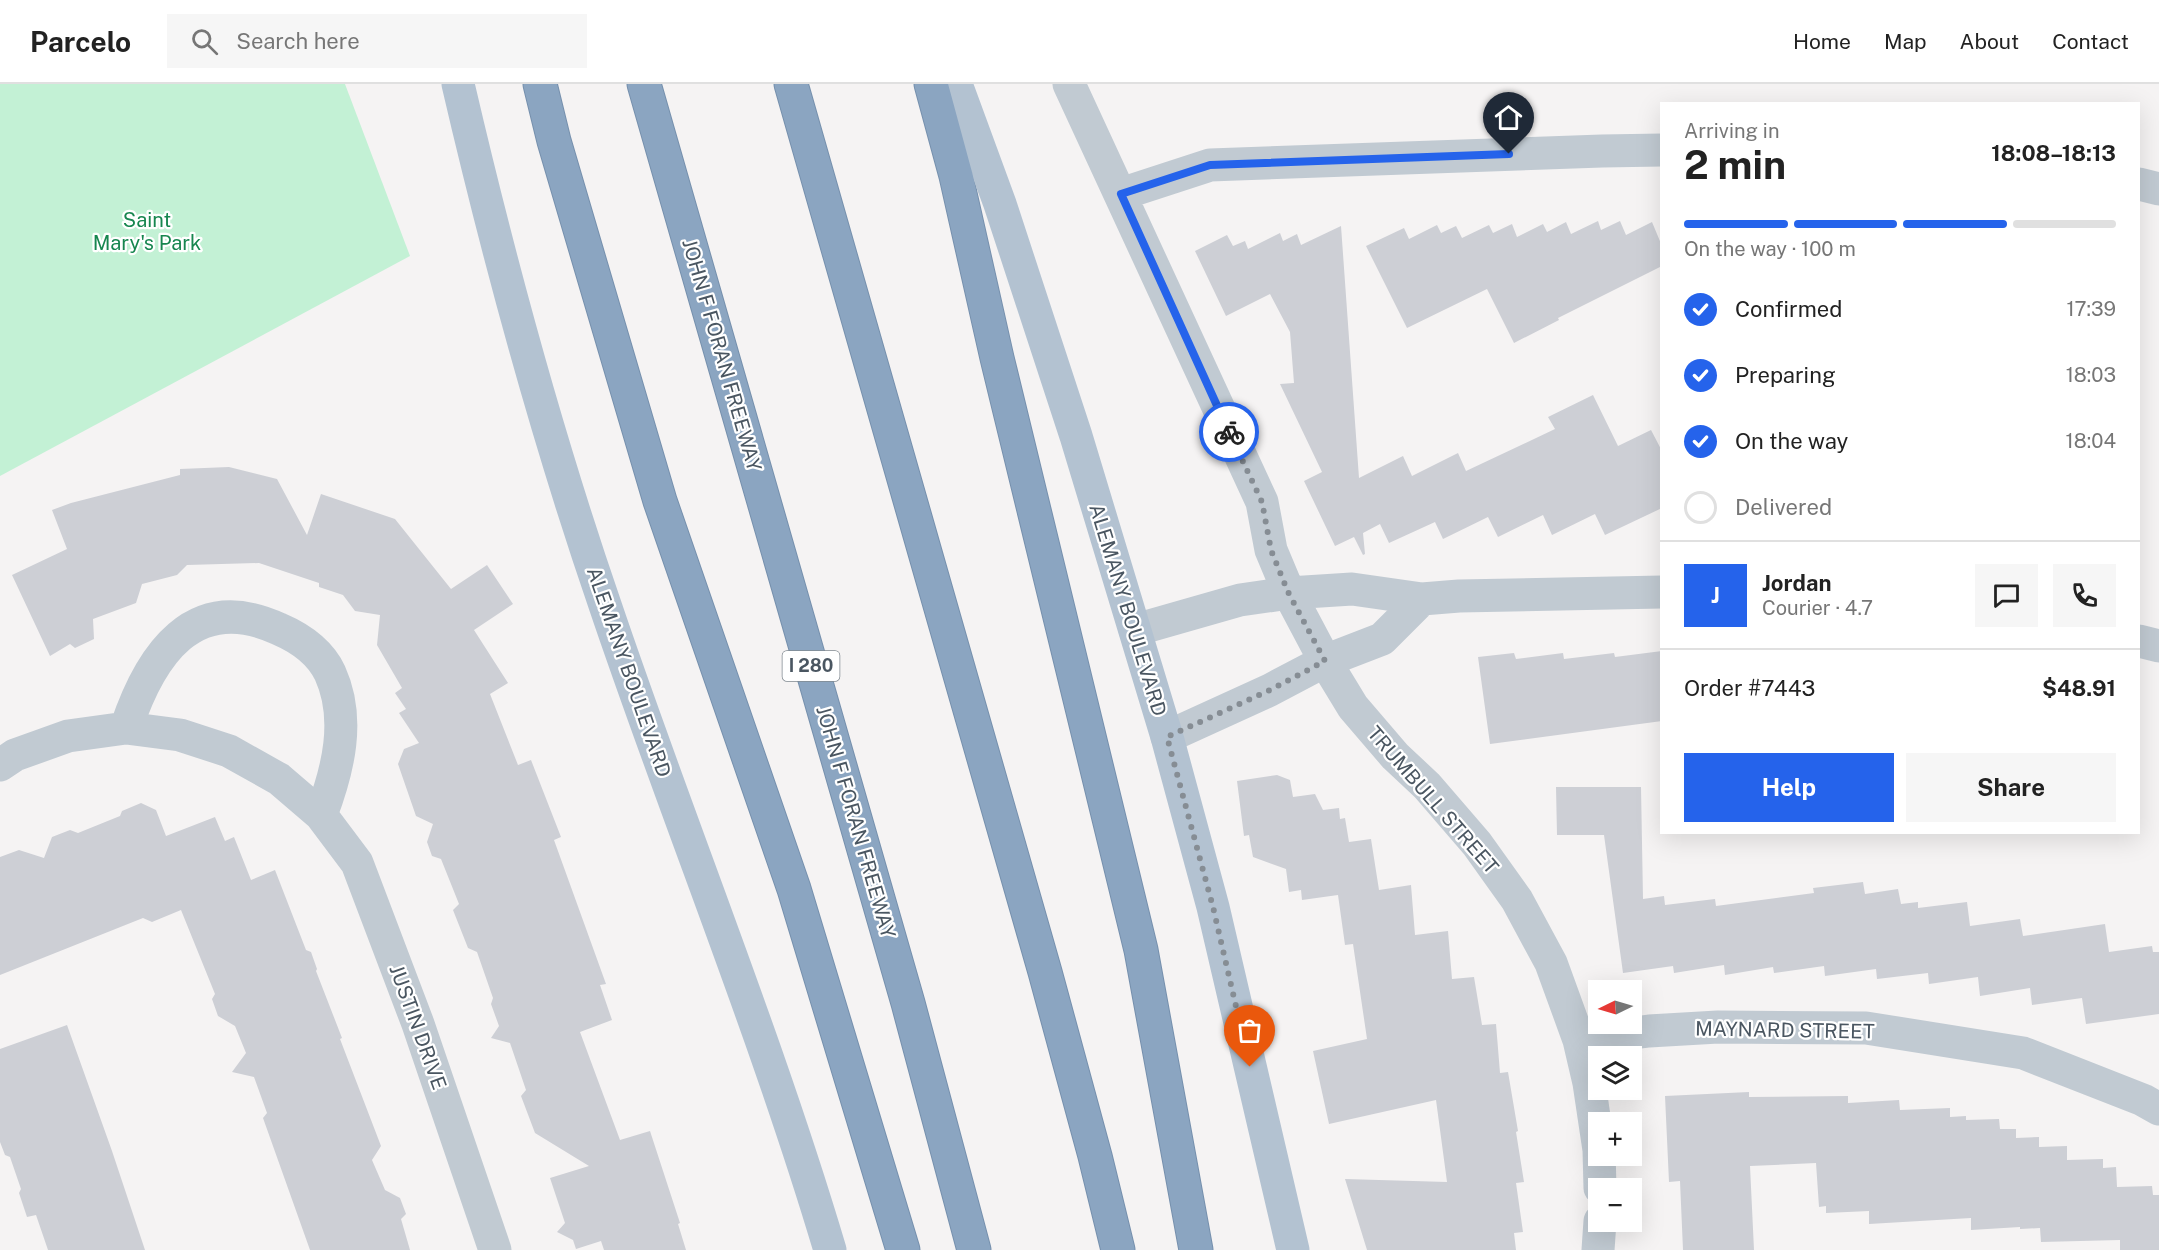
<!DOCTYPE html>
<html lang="en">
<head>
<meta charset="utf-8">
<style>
  body { margin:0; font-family:"Public Sans",sans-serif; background:#f6f6f6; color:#222; height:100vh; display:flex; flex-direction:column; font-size:22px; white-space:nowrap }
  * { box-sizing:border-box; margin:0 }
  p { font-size:20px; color:#767676 }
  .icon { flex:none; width:33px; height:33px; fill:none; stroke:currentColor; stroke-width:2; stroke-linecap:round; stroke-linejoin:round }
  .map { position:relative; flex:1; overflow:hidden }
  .drawer { position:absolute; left:1660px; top:18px; width:480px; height:732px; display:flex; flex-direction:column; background:#fff; border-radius:0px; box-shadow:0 6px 24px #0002 }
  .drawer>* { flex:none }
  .needle { width:39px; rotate:265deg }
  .fabs { position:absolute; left:1588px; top:896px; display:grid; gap:12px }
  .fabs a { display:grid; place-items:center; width:54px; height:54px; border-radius:0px; background:#fff; box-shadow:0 6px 24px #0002; font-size:30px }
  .pin { position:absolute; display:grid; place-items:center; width:51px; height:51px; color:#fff; margin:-62px -26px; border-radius:50% 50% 50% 0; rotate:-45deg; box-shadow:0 0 6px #0007 }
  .pin .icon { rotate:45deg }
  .courier { position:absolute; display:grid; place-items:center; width:60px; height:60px; margin:-30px; border:4px solid #2563eb; border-radius:50%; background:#fff; color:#222; box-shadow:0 2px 8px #0007 }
  .overview em { font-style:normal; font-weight:700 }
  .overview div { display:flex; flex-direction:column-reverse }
  .overview { display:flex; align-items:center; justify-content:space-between; height:102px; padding:0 24px }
  h1 { font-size:39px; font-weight:700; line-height:45px }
  .bar { display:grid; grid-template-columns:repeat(4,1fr); gap:9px 6px; align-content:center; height:72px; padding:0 24px }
  .bar i { height:8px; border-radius:4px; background:#e0e0e0 }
  .bar .selected { background:#2563eb }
  .bar p { grid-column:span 4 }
  .line { display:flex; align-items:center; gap:15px; padding:0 24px; border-top:2px solid #e0e0e0 }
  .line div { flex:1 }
  .round { display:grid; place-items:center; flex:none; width:63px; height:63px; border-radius:0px; background:#f6f6f6 }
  ol { padding:0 24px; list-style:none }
  li { display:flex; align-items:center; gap:18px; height:66px }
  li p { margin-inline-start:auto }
  li .icon { padding:6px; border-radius:50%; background:#2563eb; color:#fff; stroke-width:4 }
  li:last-child { color:#767676 }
  li i { width:33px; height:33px; border:3px solid #e0e0e0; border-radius:50% }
  .button { display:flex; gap:12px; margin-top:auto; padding:12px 24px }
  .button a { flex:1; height:69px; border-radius:0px; background:#2563eb; color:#fff; font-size:24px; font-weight:700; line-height:69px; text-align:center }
  .button a+a { background:#f6f6f6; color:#222 }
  header { display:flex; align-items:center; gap:36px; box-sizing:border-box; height:84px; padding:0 30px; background:#fff; border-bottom:2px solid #e0e0e0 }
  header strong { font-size:28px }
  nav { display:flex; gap:33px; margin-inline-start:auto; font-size:21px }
  .search { width:420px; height:54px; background:#f6f6f6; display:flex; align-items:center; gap:15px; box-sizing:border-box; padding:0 21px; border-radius:0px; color:#767676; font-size:22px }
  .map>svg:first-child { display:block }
  .green { fill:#c3f1d5 }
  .building { fill:#cdcfd5 }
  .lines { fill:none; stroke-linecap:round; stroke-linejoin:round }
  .motorway-casing { stroke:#7690ad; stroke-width:35 }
  .minor { stroke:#c1cad2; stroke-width:33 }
  .primary { stroke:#b3c2d1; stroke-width:33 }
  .motorway { stroke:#8ba5c1; stroke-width:33 }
  .done { stroke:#868d94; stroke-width:6; stroke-dasharray:0 10.8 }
  .route { stroke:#2563eb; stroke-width:8 }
  .labels { text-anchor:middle; stroke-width:4.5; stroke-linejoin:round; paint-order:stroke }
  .shield { fill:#fff; stroke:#808990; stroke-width:1.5 }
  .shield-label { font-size:18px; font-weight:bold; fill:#4a5661 }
  .park-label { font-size:20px; fill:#17864f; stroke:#fff }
  .street-label { font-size:20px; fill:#4a5661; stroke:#fff }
</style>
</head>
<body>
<header>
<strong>Parcelo</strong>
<div class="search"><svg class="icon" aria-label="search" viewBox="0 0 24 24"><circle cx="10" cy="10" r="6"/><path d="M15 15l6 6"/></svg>Search here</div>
<nav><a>Home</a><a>Map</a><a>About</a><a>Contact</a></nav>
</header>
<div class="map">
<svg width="2159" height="1166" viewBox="0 0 2159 1166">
  <rect width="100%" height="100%" fill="#f5f3f3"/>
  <path class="green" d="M 0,0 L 345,0 L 410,172 L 0,392 Z"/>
  <path class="building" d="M 1598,137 L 1601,146 L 1620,137 L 1626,151 L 1652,138 L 1662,162 L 1662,182 L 1558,234 L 1559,236 L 1514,259 L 1487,205 L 1407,244 L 1366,162 L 1404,144 L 1409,155 L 1437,141 L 1441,149 L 1456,142 L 1462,154 L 1489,141 L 1493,149 L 1512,140 L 1517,153 L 1543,140 L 1547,148 L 1566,138 L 1571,150 Z
    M 1341,142 L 1359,394 L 1403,372 L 1412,392 L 1458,369 L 1466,387 L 1555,345 L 1548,333 L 1593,311 L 1618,362 L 1651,346 L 1662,367 L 1662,424 L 1605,451 L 1595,430 L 1552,451 L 1543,431 L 1498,453 L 1488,433 L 1443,455 L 1435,438 L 1389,459 L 1380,440 L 1363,449 L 1365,470 L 1363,471 L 1354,453 L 1335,462 L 1304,397 L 1322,388 L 1280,300 L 1294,299 L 1290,248 L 1270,210 L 1226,232 L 1195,167 L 1227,151 L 1233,162 L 1245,157 L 1248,165 L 1280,149 L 1283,157 L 1297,150 L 1301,161 Z
    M 229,383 L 277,395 L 307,451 L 321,410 L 395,435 L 451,505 L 487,481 L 513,520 L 474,546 L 508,599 L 490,610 L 518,681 L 531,676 L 561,753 L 554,756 L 606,900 L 600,901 L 612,936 L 580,948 L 620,1056 L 650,1047 L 680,1139 L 678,1140 L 686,1166 L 604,1166 L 601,1157 L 576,1165 L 573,1156 L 557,1148 L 565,1139 L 550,1094 L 589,1082 L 535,1049 L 521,1012 L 526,1006 L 510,959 L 491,954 L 499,942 L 491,920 L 493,914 L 477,868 L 468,864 L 453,826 L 459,820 L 441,775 L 432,772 L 427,758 L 433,740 L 416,732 L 398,680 L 404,665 L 419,659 L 399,629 L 406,625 L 395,609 L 402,604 L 377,561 L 380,531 L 355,527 L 343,511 L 319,503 L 319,499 L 259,479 L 187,481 L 177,491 L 142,500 L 136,519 L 93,535 L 94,555 L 75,564 L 70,560 L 50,572 L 12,491 L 67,465 L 52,426 L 71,419 L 180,391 L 180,385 Z
    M 1662,567 L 1662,637 L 1490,660 L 1478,573 L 1514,569 L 1516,575 L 1563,569 L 1564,575 L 1614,569 L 1615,573 Z
    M 1277,691 L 1290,696 L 1293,713 L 1315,710 L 1323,726 L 1339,724 L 1340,735 L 1345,734 L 1349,758 L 1371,755 L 1379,806 L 1411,801 L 1415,851 L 1448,847 L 1452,895 L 1474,893 L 1482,941 L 1496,940 L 1500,989 L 1508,988 L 1518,1047 L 1516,1048 L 1524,1098 L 1516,1099 L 1523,1148 L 1514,1149 L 1516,1166 L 1367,1166 L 1345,1095 L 1447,1098 L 1436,1016 L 1329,1040 L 1313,967 L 1367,955 L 1353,860 L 1345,861 L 1338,811 L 1302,816 L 1301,806 L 1289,808 L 1286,785 L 1253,773 L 1249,751 L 1244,752 L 1237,697 Z
    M 1556,703 L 1641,703 L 1643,815 L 1664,812 L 1665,821 L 1715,815 L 1716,822 L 1814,809 L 1813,804 L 1863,798 L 1865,810 L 1898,805 L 1901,820 L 1918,818 L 1918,824 L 1967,818 L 1970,842 L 2020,835 L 2023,852 L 2105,840 L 2109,868 L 2152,862 L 2153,868 L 2159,868 L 2159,930 L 2086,940 L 2082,914 L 2032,921 L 2030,904 L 1980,912 L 1978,893 L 1929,900 L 1928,889 L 1877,895 L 1876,885 L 1825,892 L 1824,882 L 1774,889 L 1773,883 L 1725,891 L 1724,881 L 1674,889 L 1673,882 L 1623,889 L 1604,751 L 1557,751 Z
    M 141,719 L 156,726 L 166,752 L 215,733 L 225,757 L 234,753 L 251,796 L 275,786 L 306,866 L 311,868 L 317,885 L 316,887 L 342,954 L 340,955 L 381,1062 L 372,1076 L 385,1106 L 400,1114 L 406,1130 L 401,1135 L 410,1166 L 310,1166 L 263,1034 L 267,1029 L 254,993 L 232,988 L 246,969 L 235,942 L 218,932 L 212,915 L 215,910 L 181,826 L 152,838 L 143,834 L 0,891 L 0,773 L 19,766 L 44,774 L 52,753 L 70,746 L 78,749 L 120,732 L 122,727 Z
    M 67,941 L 112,1067 L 145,1166 L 48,1166 L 36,1131 L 27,1133 L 19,1109 L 21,1105 L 10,1073 L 5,1071 L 0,1058 L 0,965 Z
    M 1749,1008 L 1749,1013 L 1848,1012 L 1848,1019 L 1899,1016 L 1900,1026 L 1950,1024 L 1950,1033 L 1966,1032 L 1966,1036 L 1999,1035 L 2000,1045 L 2016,1045 L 2016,1054 L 2039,1053 L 2039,1063 L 2067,1062 L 2067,1076 L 2103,1075 L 2103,1084 L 2116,1083 L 2117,1103 L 2152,1102 L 2153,1111 L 2159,1111 L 2159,1166 L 2120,1166 L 2120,1156 L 2041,1158 L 2040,1144 L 2020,1145 L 2020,1143 L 1971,1146 L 1971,1134 L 1869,1140 L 1869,1127 L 1826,1129 L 1826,1122 L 1819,1123 L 1816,1079 L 1750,1082 L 1754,1166 L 1683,1166 L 1680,1097 L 1669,1098 L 1665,1012 Z"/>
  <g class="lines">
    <defs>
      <path id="motorway" d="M 540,0 L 554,57 L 660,417 L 794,805 L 903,1166
        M 644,0 L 908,919 L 974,1166
        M 791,0 L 1045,888 L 1095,1072 L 1118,1166
        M 931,0 L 956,92 L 997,274 L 1141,866 L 1196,1166"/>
    </defs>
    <use href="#motorway" class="motorway-casing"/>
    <path class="minor" d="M 1069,0 L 1262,418 L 1271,466 L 1289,509 L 1325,577 L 1353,623 L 1395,672 L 1427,702 L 1477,760 L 1517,816 L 1551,879 L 1579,956 L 1589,999 L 1599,1066 L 1600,1104
      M 2139,100 L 2159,105
      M 1121,110 L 1210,81 L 1602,67 L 1662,66
      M 1135,546 L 1240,516 L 1289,509 L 1352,505 L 1422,515 L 1459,512 L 1662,508
      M 2139,557 L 2159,562
      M 126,644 C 150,572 193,505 279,545 C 300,554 320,568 330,589 C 351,635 338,686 321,731
      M 1167,653 L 1270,606 L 1325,577 L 1382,555 L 1422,515
      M 0,681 L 15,671 L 68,652 L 126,644 L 180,651 L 229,667 L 279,695 L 321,731 L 357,779 L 418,940 L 495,1166
      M 1579,956 L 1649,947 L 1718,943 L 1866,944 L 2023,969 L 2143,1016 L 2159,1025
      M 1598,1166 L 1600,1137"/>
    <path class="primary" d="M 458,0 C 499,176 546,350 605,521 C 678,737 765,948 830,1166
      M 956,0 L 1000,120 L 1076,352 L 1167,653 L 1213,823 L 1293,1166"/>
    <use href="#motorway" class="motorway"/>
  </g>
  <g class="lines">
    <path class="done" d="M 1229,348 L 1262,418 L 1271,466 L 1288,508 L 1325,577 L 1270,606 L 1167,653 L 1213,823 L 1250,983"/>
    <path class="route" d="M 1229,348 L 1121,110 L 1210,81 L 1509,70"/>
  </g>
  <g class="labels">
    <rect class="shield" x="782.5" y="567" width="57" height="30" rx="4.5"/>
    <g class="shield-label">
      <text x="811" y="588">I 280</text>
    </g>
    <g class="park-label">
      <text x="147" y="143">Saint<tspan x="147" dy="23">Mary's Park</tspan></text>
    </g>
    <g class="street-label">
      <text transform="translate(722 271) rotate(74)" y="7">JOHN F FORAN FREEWAY</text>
      <text transform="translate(1128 526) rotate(73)" y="7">ALEMANY BOULEVARD</text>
      <text transform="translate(629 588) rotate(71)" y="7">ALEMANY BOULEVARD</text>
      <text transform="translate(1433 716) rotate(49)" y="7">TRUMBULL STREET</text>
      <text transform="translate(856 738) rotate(74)" y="7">JOHN F FORAN FREEWAY</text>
      <text transform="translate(418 943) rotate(70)" y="7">JUSTIN DRIVE</text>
      <text transform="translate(1785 946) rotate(1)" y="7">MAYNARD STREET</text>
    </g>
  </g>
</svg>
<div class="fabs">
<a><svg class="needle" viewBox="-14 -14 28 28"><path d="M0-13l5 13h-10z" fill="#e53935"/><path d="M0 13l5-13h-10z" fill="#767676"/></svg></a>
<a><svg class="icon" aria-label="layers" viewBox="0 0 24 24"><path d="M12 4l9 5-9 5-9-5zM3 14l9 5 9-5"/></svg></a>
<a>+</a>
<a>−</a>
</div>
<div class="pin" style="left:1250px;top:983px;background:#ea580c"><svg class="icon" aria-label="bag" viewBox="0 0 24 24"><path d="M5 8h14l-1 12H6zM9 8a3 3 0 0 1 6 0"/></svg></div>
<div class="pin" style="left:1509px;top:70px;background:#1f2937"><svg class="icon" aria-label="home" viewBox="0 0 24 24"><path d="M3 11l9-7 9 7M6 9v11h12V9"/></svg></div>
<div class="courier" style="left:1229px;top:348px"><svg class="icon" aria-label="bike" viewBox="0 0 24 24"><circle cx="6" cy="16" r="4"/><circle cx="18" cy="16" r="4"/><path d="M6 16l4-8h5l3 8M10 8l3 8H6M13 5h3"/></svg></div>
<section class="drawer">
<div class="overview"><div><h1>2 min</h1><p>Arriving in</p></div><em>18:08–18:13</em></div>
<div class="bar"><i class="selected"></i><i class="selected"></i><i class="selected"></i><i></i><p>On the way · 100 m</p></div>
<ol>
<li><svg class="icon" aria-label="check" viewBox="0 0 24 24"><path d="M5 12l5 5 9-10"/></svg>Confirmed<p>17:39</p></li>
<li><svg class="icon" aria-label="check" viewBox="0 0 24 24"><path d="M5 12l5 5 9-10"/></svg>Preparing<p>18:03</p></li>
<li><svg class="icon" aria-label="check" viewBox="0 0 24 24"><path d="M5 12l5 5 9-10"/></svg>On the way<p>18:04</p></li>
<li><i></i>Delivered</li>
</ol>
<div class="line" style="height:108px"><b class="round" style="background:#2563eb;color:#fff">J</b><div><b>Jordan</b><p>Courier · 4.7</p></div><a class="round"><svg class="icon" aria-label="chat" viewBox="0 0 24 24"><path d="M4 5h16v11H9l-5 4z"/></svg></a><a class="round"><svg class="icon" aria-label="phone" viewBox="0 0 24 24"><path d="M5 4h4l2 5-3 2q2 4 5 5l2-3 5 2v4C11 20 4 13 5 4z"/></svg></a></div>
<div class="line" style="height:78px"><div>Order #7443</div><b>$48.91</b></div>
<div class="button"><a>Help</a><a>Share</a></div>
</section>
</div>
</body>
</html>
